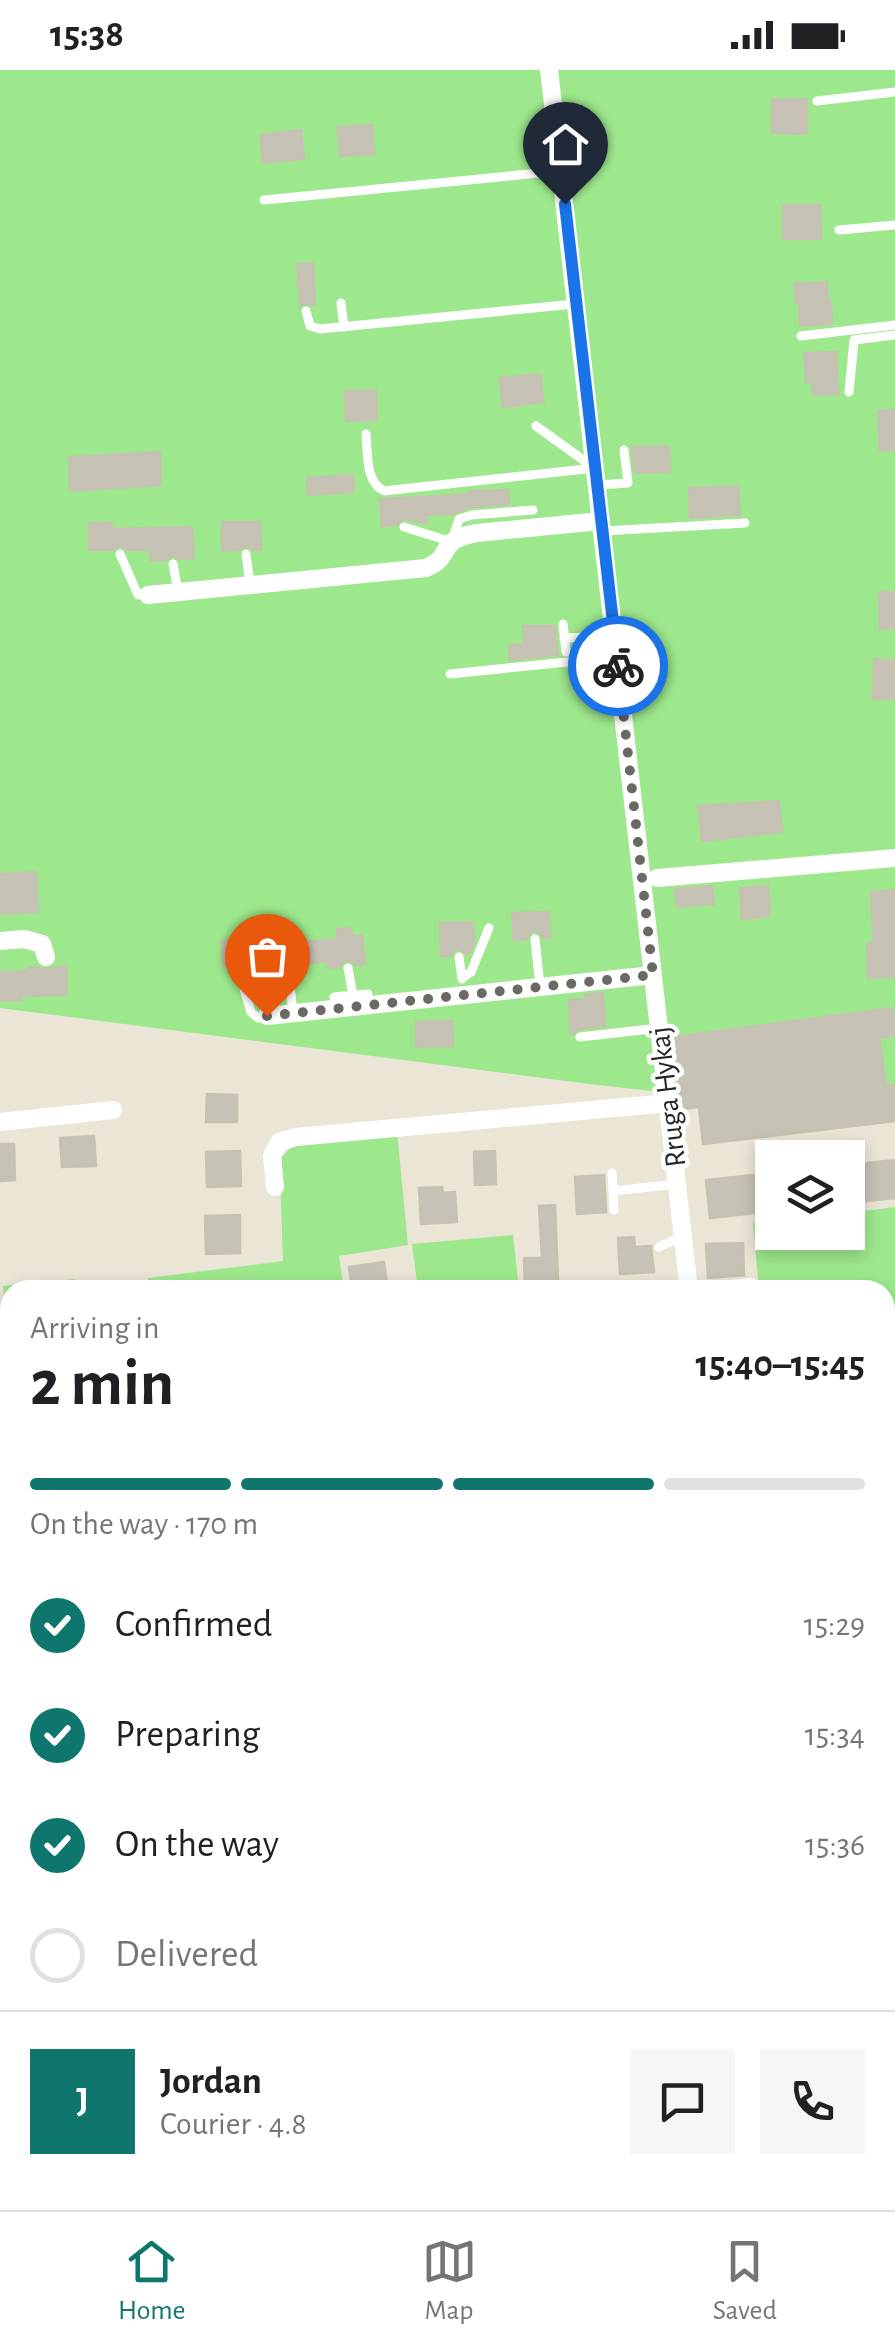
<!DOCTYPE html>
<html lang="en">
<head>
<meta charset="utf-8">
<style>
  body { margin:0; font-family:"Alegreya Sans",sans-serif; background:#f6f6f6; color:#202124; height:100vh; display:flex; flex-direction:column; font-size:38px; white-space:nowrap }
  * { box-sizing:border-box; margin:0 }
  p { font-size:32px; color:#757577 }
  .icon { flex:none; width:55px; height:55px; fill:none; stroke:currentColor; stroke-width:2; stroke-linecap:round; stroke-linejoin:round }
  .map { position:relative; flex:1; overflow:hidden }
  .details { position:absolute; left:0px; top:1210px; width:895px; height:930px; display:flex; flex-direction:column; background:#fff; border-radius:30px 30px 0 0; box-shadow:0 5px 15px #0003 }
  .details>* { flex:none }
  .buttons { position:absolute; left:755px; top:1070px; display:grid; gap:20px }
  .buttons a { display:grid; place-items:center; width:110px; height:110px; border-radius:0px; background:#fff; box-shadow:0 5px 15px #0003; font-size:50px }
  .pin { position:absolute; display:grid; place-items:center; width:85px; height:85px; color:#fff; margin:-102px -42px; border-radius:50% 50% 50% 0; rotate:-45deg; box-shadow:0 0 10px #0007 }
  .pin .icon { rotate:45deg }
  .courier { position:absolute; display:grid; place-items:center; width:100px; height:100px; margin:-50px; border:8px solid #1a73e8; border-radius:50%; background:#fff; color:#222; box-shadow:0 2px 12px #0007 }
  .head em { font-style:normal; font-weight:700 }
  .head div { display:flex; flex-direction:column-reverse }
  .head { display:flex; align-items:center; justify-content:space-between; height:170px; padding:0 30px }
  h1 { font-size:65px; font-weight:700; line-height:75px }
  .bar { display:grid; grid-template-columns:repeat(4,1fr); gap:15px 10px; align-content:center; height:120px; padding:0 30px }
  .bar i { height:12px; border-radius:8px; background:#e0e0e0 }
  .bar .on { background:#0f766e }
  .bar p { grid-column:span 4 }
  .line { display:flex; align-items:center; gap:25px; padding:0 30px; border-top:2px solid #e0e0e0 }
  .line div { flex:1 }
  .round { display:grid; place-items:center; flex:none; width:105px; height:105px; border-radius:0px; background:#f6f6f6 }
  ol { padding:0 30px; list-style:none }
  li { display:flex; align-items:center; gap:30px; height:110px }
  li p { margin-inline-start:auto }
  li .icon { padding:10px; border-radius:50%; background:#0f766e; color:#fff; stroke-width:4 }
  li:last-child { color:#757577 }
  li i { width:55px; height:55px; border:5px solid #e0e0e0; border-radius:50% }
  .status { display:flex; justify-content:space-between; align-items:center; height:70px; padding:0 50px; background:#fff; direction:ltr }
  .status svg { height:28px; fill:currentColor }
  .tabs { display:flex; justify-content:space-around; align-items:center; height:140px; border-top:2px solid #e0e0e0; background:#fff; font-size:28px; color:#757577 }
  .tabs a { display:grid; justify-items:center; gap:5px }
  .tabs .on { color:#0f766e }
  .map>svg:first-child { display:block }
  .green { fill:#9de88c }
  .pitch { fill:#b3f087 }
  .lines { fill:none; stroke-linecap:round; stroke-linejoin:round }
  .canal { stroke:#5db7f8; stroke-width:20 }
  .building { fill:#c6c2b6; stroke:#c6c2b0; stroke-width:2.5 }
  .path { stroke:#fff; stroke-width:4; stroke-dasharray:8 5; stroke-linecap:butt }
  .service { stroke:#fff; stroke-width:9 }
  .minor { stroke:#fff; stroke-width:18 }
  .trunk { stroke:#fed24c; stroke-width:28 }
  .done { stroke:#6b6964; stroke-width:10; stroke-dasharray:0 18 }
  .route { stroke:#1a73e8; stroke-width:12 }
  .labels { text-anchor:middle; stroke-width:9; stroke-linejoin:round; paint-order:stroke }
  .street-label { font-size:30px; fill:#262626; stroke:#fff }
</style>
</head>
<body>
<div class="status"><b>15:38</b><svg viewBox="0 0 49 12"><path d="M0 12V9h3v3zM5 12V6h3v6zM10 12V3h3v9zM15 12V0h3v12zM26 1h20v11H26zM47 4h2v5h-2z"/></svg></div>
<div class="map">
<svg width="895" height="2140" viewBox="0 0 895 2140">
  <rect width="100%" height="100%" fill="#ebe5d6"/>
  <path class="green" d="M 0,0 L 895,0 L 895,1048 L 589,1014 L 0,938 Z
    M 397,1062 L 408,1175 L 339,1186 L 344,1220 L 150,1220 L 148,1208 L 283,1191 L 280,1103 L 282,1087 L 293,1075 Z
    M 895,1137 L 895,1285 L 885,1286 L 885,1220 L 759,1220 L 753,1153 L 772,1151 L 772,1162 L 848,1162 L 848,1143 Z
    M 513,1165 L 519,1220 L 418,1220 L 412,1174 Z
    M 75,1209 L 76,1220 L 10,1220 L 10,1272 L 3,1216 Z"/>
  <path class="pitch" d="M 895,1627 L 895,1794 L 885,1795 L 885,1639 Z"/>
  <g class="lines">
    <path class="canal" d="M 885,1318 L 895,1317
      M 1,1418 L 10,1417"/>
  </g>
  <path class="building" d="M 772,29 L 807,29 L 807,64 L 772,63 Z
    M 372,55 L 374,84 L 340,86 L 338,57 Z
    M 301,60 L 304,89 L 263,93 L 260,65 Z
    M 783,135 L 820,135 L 821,169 L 783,169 Z
    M 313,193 L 315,235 L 305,233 L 300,236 L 297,194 Z
    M 827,212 L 828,232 L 831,232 L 832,254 L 800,256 L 799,232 L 796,233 L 794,214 Z
    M 836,282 L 838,324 L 813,325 L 812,312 L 806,312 L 804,283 Z
    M 540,304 L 544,332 L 503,337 L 500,308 Z
    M 376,320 L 377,350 L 346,351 L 345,321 Z
    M 895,340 L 895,380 L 880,381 L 878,341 Z
    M 669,376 L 670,402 L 635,403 L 632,377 Z
    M 160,382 L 161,415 L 70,421 L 69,387 Z
    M 353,405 L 354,422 L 308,425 L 307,408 Z
    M 738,416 L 740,445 L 690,448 L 689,418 Z
    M 508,420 L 509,434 L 471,437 L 453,444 L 426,445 L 427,453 L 403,449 L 396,455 L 382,456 L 380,429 L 444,426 L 470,424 L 470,421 Z
    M 222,452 L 260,452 L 261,480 L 253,480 L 246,476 L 239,480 L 222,481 Z
    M 89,453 L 112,453 L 112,459 L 192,457 L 194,489 L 179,489 L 173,486 L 166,490 L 150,491 L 150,480 L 127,480 L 120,476 L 113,480 L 89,480 Z
    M 879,522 L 895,522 L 895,558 L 880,559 Z
    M 523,556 L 555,556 L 558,585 L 510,590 L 509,575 L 524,574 Z
    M 874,589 L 895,590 L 895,629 L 873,629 Z
    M 779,731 L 782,762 L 702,771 L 698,736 Z
    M 36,802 L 38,842 L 0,844 L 0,804 Z
    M 712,816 L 714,834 L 677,837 L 675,819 Z
    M 768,816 L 770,846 L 742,849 L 740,818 Z
    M 895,820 L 895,907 L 868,908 L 867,873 L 874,873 L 871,822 Z
    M 549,842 L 550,868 L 543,868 L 541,864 L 535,861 L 530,863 L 527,869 L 514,870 L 512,843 Z
    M 473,852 L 474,874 L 469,885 L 459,879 L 453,881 L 451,886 L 441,886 L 440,853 Z
    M 351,858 L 352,866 L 362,865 L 365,894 L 356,895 L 348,890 L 342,893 L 340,897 L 328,898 L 327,891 L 296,895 L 288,889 L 282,891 L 280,897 L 271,899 L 271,896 L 245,897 L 240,894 L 223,897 L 222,871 L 275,870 L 303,866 L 303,872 L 338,869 L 337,859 Z
    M 66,896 L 67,925 L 21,926 L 21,930 L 0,931 L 0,902 L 28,901 L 28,897 L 44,899 Z
    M 603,923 L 605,956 L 579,959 L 571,965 L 569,930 L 585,929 L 585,925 Z
    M 893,938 L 895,966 L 879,968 L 886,1016 L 895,1014 L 895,1051 L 703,1074 L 699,1037 L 682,1039 L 672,967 Z
    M 452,951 L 453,976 L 416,977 L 416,952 Z
    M 207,1024 L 237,1025 L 237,1052 L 206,1052 Z
    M 94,1066 L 96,1096 L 62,1097 L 60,1068 Z
    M 0,1074 L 14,1074 L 15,1110 L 0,1111 Z
    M 240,1081 L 241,1116 L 207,1117 L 206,1082 Z
    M 495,1081 L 496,1114 L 475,1115 L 474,1082 Z
    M 895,1090 L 895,1128 L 848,1133 L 848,1095 Z
    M 772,1103 L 772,1141 L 710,1148 L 706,1110 Z
    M 604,1105 L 606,1142 L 577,1144 L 575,1107 Z
    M 442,1117 L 443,1123 L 455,1122 L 457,1152 L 421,1154 L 419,1118 Z
    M 555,1135 L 558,1211 L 544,1213 L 540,1218 L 525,1218 L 524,1188 L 542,1188 L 539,1136 Z
    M 240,1145 L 240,1183 L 206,1184 L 205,1146 Z
    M 634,1167 L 635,1177 L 651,1176 L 654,1202 L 620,1204 L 618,1168 Z
    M 743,1173 L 744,1205 L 708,1208 L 706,1174 Z
    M 384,1192 L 388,1220 L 352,1220 L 349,1197 Z"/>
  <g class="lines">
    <path class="path" d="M 0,1732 L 10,1731"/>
    <path class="service" d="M 817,31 L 895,22
      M 264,130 L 560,101
      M 839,160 L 895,155
      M 341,233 L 344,257
      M 306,241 L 310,256 L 320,259 L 575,234
      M 801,266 L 895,255
      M 849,322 L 854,270 L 895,265
      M 536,356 L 593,397
      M 366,364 C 368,383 365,412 384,421 L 595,398
      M 597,415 L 628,413 L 624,380
      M 404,457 L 452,472
      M 603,461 L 745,453
      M 462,466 L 455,461 L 459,449 L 472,445 L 533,440
      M 120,484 L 138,525 L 148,525
      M 246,484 L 250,515
      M 173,494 L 178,522
      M 563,554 L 566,582
      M 564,568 L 614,566
      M 450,604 L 616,587
      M 535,869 L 540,916
      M 459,887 L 462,909
      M 288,897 L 293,943
      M 348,898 L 355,937
      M 239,902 L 251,942 L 258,948 L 267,946
      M 462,908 L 471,902 L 489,858
      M 334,927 L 368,924
      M 580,967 L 659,958
      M 612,1103 L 614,1140
      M 613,1121 L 677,1114
      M 659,1177 L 674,1170 L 683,1169
      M 690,1219 L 752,1212
      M 548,1220 L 564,1219
      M 0,1495 L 4,1513
      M 885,1902 L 895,1901"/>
    <path class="minor" d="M 549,0 L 689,1220
      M 148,525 L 426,498 C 447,488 439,486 451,473 C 458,466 468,465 477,463 L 601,451
      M 657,808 L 895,788
      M 0,871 L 24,869 L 42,874 L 46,887
      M 267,946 L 653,905
      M 0,1052 L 113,1040
      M 275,1117 L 272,1086 L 279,1072 L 296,1067 L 668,1033
      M 885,1296 L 895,1295
      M 0,1398 L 10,1396
      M 885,2016 L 895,2014
      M 249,2130 L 250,2140
      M 789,2130 L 790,2140"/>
    <path class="trunk" d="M 885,1501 L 895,1491
      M 885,1547 L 895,1535
      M 518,2140 L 523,2130
      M 547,2140 L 552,2130"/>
  </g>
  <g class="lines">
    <path class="done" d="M 267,946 L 653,905 L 618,596"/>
    <path class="route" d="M 565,134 L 618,596"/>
  </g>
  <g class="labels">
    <g class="street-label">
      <text transform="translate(667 1027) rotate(-97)" y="10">Rruga Hykaj</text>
    </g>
  </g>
</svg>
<div class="buttons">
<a><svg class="icon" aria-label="layers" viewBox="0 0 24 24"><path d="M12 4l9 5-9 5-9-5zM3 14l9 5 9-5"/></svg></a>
</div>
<div class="pin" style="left:267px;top:946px;background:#ea580c"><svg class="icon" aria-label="bag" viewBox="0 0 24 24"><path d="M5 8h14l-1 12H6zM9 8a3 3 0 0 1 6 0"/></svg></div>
<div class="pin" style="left:565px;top:134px;background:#1f2937"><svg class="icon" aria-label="home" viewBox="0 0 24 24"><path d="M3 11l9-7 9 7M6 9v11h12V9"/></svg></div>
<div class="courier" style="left:618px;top:596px"><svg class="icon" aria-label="bike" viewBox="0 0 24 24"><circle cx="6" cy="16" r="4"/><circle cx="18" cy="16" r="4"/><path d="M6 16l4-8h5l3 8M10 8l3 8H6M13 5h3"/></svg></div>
<section class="details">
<div class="head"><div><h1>2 min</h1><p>Arriving in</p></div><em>15:40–15:45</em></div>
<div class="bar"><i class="on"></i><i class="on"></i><i class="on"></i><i></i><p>On the way · 170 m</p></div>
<ol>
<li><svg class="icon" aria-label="check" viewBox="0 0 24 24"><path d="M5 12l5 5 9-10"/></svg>Confirmed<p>15:29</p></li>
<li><svg class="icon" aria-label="check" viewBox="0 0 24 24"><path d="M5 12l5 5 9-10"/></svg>Preparing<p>15:34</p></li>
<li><svg class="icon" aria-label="check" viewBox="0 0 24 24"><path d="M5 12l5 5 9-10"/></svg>On the way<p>15:36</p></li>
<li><i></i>Delivered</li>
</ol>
<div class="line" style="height:180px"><b class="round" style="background:#0f766e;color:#fff">J</b><div><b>Jordan</b><p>Courier · 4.8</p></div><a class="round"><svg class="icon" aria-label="chat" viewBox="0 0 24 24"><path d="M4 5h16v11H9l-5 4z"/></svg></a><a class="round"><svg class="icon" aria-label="phone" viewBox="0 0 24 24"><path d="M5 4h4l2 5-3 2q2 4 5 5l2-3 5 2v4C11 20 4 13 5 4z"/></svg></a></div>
</section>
</div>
<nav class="tabs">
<a class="on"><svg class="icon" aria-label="home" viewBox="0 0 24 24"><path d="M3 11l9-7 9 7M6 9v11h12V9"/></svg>Home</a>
<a><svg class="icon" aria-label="map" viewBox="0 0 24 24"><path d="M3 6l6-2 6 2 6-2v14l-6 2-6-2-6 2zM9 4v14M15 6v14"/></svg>Map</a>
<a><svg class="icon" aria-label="saved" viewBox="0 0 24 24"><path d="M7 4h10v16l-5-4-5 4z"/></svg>Saved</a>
</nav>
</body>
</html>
